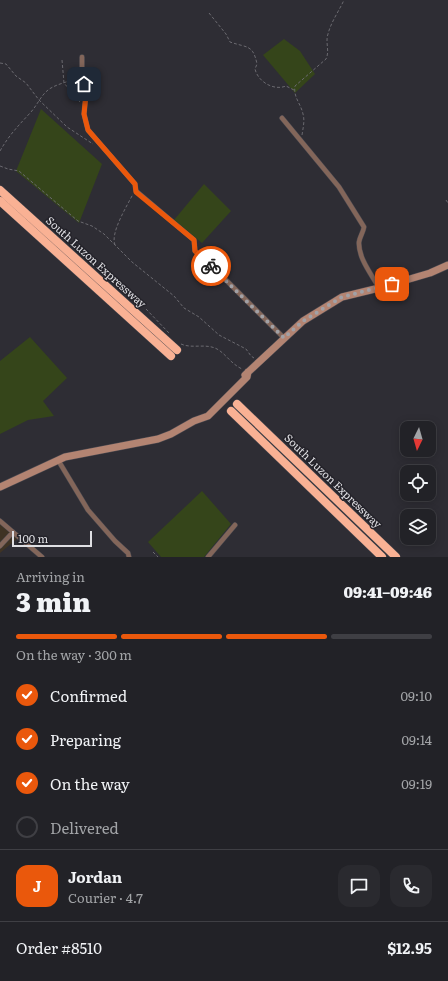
<!DOCTYPE html>
<html lang="en">
<head>
<meta charset="utf-8">
<style>
  body { margin:0; font-family:Literata,serif; background:#2a2a2f; color:#f1f3f6; height:100vh; display:flex; flex-direction:column; font-size:15px; white-space:nowrap }
  * { box-sizing:border-box; margin:0 }
  p { font-size:13px; color:#a2a4a7 }
  .icon { flex:none; width:22px; height:22px; fill:none; stroke:currentColor; stroke-width:2; stroke-linecap:round; stroke-linejoin:round }
  .map { position:relative; height:557px; overflow:hidden }
  .details { display:flex; flex-direction:column; background:#222227; flex:1 }
  .details>* { flex:none }
  .needle { width:26px; rotate:185deg }
  .buttons { position:absolute; left:400px; top:421px; display:grid; gap:8px }
  .buttons a { display:grid; place-items:center; width:36px; height:36px; border-radius:8px; background:#222227; box-shadow:0 2px 10px #0003,0 0 0 1px #3f3f44; font-size:20px }
  .scale { position:absolute; left:12px; bottom:10px; width:80px; box-sizing:border-box; padding-left:4px; border:2px solid #dfdfe3; border-top:0; font-size:11px; line-height:14px; white-space:nowrap; color:#dfdfe3; -webkit-text-stroke:3px #24232a; paint-order:stroke }
  .pin { position:absolute; display:grid; place-items:center; width:34px; height:34px; color:#fff; margin:-17px; border-radius:8px; box-shadow:0 2px 6px #0006 }
  .courier { position:absolute; display:grid; place-items:center; width:40px; height:40px; margin:-20px; border:3px solid #ea580c; border-radius:50%; background:#fff; color:#222; box-shadow:0 1px 5px #0007 }
  .head em { font-style:normal; font-weight:800 }
  .head div { display:flex; flex-direction:column-reverse }
  .head { display:flex; align-items:center; justify-content:space-between; height:68px; padding:0 16px }
  h1 { font-size:26px; font-weight:800; line-height:30px }
  .bar { display:grid; grid-template-columns:repeat(4,1fr); gap:6px 4px; align-content:center; height:48px; padding:0 16px }
  .bar i { height:5px; border-radius:3px; background:#3f3f44 }
  .bar .on { background:#ea580c }
  .bar p { grid-column:span 4 }
  .line { display:flex; align-items:center; gap:10px; padding:0 16px; border-top:1px solid #3f3f44 }
  .line div { flex:1 }
  .round { display:grid; place-items:center; flex:none; width:42px; height:42px; border-radius:12px; background:#2a2a2f }
  ol { padding:0 16px; list-style:none }
  li { display:flex; align-items:center; gap:12px; height:44px }
  li p { margin-inline-start:auto }
  li .icon { padding:4px; border-radius:50%; background:#ea580c; color:#fff; stroke-width:4 }
  li:last-child { color:#a2a4a7 }
  li i { width:22px; height:22px; border:2px solid #3f3f44; border-radius:50% }
  .map>svg:first-child { display:block }
  .education { fill:#3f3324 }
  .green { fill:#35451a }
  .lines { fill:none; stroke-linecap:round; stroke-linejoin:round }
  .street-casing { stroke:#4a4950; stroke-width:5.5 }
  .secondary-casing { stroke:#4a4950; stroke-width:8 }
  .highway-casing { stroke:#4a4950; stroke-width:9 }
  .path { stroke:#6b6a70; stroke-width:1; stroke-dasharray:3 2; stroke-linecap:butt }
  .street { stroke:#83665a; stroke-width:4.5 }
  .secondary { stroke:#b38472; stroke-width:7 }
  .highway { stroke:#f9b194; stroke-width:8 }
  .done { stroke:#a1a1a6; stroke-width:4; stroke-dasharray:0 7.2 }
  .route { stroke:#ea580c; stroke-width:5 }
  .labels { text-anchor:middle; stroke-width:3; stroke-linejoin:round; paint-order:stroke }
  .street-label { font-size:11px; fill:#dfdfe3; stroke:#24232a }
</style>
</head>
<body>
<div class="map">
<svg width="448" height="557" viewBox="0 0 448 557">
  <rect width="100%" height="100%" fill="#2e2d34"/>
  <path class="education" d="M 0,524 L 18,538 L 0,553 Z"/>
  <path class="green" d="M 284,39 L 300,51 L 315,74 L 295,93 L 263,55 Z
    M 41,109 L 102,164 L 79,223 L 16,171 Z
    M 204,184 L 231,211 L 202,243 L 174,220 Z
    M 30,337 L 67,378 L 43,401 L 54,416 L 28,420 L 0,434 L 0,361 Z
    M 202,491 L 231,524 L 204,557 L 161,557 L 148,542 Z"/>
  <g class="lines">
    <defs>
      <path id="street" d="M 82,57 L 82,72 L 86,94 L 84,114 L 88,130 L 135,184 L 136,191 L 194,240 L 195,251 L 215,269 L 284,338
        M 282,118 L 339,187 L 364,227 C 363,233 360,236 359,242 C 358,258 372,275 379,288
        M 58,460 L 88,510 L 115,541 L 128,553 L 129,557
        M 0,521 L 42,557
        M 0,546 L 13,532
        M 208,557 L 235,525"/>
      <path id="secondary" d="M 245,375 L 303,321 L 342,297 L 379,288 L 430,273 L 448,265
        M 0,487 L 65,457 L 158,439 L 171,434 L 194,421 L 208,416 L 247,377 L 248,372"/>
      <path id="highway" d="M 0,190 L 177,350
        M 0,201 L 171,356
        M 237,404 L 396,557
        M 231,411 L 382,557"/>
    </defs>
    <use href="#street" class="street-casing"/>
    <use href="#secondary" class="secondary-casing"/>
    <use href="#highway" class="highway-casing"/>
    <path class="path" d="M 209,13 L 226,34 L 230,42 C 247,48 253,44 257,64 L 255,69 C 258,82 274,91 286,86 L 294,90
      M 62,60 L 64,83 L 80,102
      M 0,63 L 6,64 L 16,76 L 26,83 L 39,100 L 67,127 L 93,144
      M 302,135 C 303,128 305,121 303,114 C 301,104 293,97 295,86 L 326,59 C 330,51 325,42 328,34 C 331,22 339,11 344,0
      M 0,151 C 9,135 19,125 31,112 C 38,104 42,93 51,88 C 58,84 67,82 75,79 L 77,77
      M 0,166 L 8,169 L 19,171 L 78,221 L 92,226 L 104,234 L 132,262 L 174,296 L 184,308 L 199,317 L 219,335 L 246,349 L 251,356 L 254,358
      M 446,200 L 448,203
      M 115,245 C 110,233 127,206 133,194
      M 146,309 L 169,333
      M 181,344 C 192,349 206,343 217,349 C 226,354 230,363 242,369
      M 153,552 L 158,557"/>
    <use href="#street" class="street"/>
    <use href="#secondary" class="secondary"/>
    <use href="#highway" class="highway"/>
  </g>
  <g class="lines">
    <path class="done" d="M 211,266 L 284,338 L 303,321 L 342,297 L 392,284"/>
    <path class="route" d="M 84,84 L 86,94 L 84,114 L 88,130 L 135,184 L 136,192 L 194,240 L 195,251 L 211,266"/>
  </g>
  <g class="labels">
    <g class="street-label">
      <text transform="translate(96 262) rotate(42)" y="4">South Luzon Expressway</text>
      <text transform="translate(333 481) rotate(44)" y="4">South Luzon Expressway</text>
    </g>
  </g>
</svg>
<div class="buttons">
<a><svg class="needle" viewBox="-14 -14 28 28"><path d="M0-13l5 13h-10z" fill="#e53935"/><path d="M0 13l5-13h-10z" fill="#a2a4a7"/></svg></a>
<a><svg class="icon" aria-label="locate" viewBox="0 0 24 24"><circle cx="12" cy="12" r="6"/><path d="M12 2v4M12 18v4M2 12h4M18 12h4"/></svg></a>
<a><svg class="icon" aria-label="layers" viewBox="0 0 24 24"><path d="M12 4l9 5-9 5-9-5zM3 14l9 5 9-5"/></svg></a>
</div>
<div class="scale">100 m</div>
<div class="pin" style="left:392px;top:284px;background:#ea580c"><svg class="icon" aria-label="bag" viewBox="0 0 24 24"><path d="M5 8h14l-1 12H6zM9 8a3 3 0 0 1 6 0"/></svg></div>
<div class="pin" style="left:84px;top:84px;background:#1f2937"><svg class="icon" aria-label="home" viewBox="0 0 24 24"><path d="M3 11l9-7 9 7M6 9v11h12V9"/></svg></div>
<div class="courier" style="left:211px;top:266px"><svg class="icon" aria-label="bike" viewBox="0 0 24 24"><circle cx="6" cy="16" r="4"/><circle cx="18" cy="16" r="4"/><path d="M6 16l4-8h5l3 8M10 8l3 8H6M13 5h3"/></svg></div>
</div>
<section class="details">
<div class="head"><div><h1>3 min</h1><p>Arriving in</p></div><em>09:41–09:46</em></div>
<div class="bar"><i class="on"></i><i class="on"></i><i class="on"></i><i></i><p>On the way · 300 m</p></div>
<ol>
<li><svg class="icon" aria-label="check" viewBox="0 0 24 24"><path d="M5 12l5 5 9-10"/></svg>Confirmed<p>09:10</p></li>
<li><svg class="icon" aria-label="check" viewBox="0 0 24 24"><path d="M5 12l5 5 9-10"/></svg>Preparing<p>09:14</p></li>
<li><svg class="icon" aria-label="check" viewBox="0 0 24 24"><path d="M5 12l5 5 9-10"/></svg>On the way<p>09:19</p></li>
<li><i></i>Delivered</li>
</ol>
<div class="line" style="height:72px"><b class="round" style="background:#ea580c;color:#fff">J</b><div><b>Jordan</b><p>Courier · 4.7</p></div><a class="round"><svg class="icon" aria-label="chat" viewBox="0 0 24 24"><path d="M4 5h16v11H9l-5 4z"/></svg></a><a class="round"><svg class="icon" aria-label="phone" viewBox="0 0 24 24"><path d="M5 4h4l2 5-3 2q2 4 5 5l2-3 5 2v4C11 20 4 13 5 4z"/></svg></a></div>
<div class="line" style="height:52px"><div>Order #8510</div><b>$12.95</b></div>
</section>
</body>
</html>
